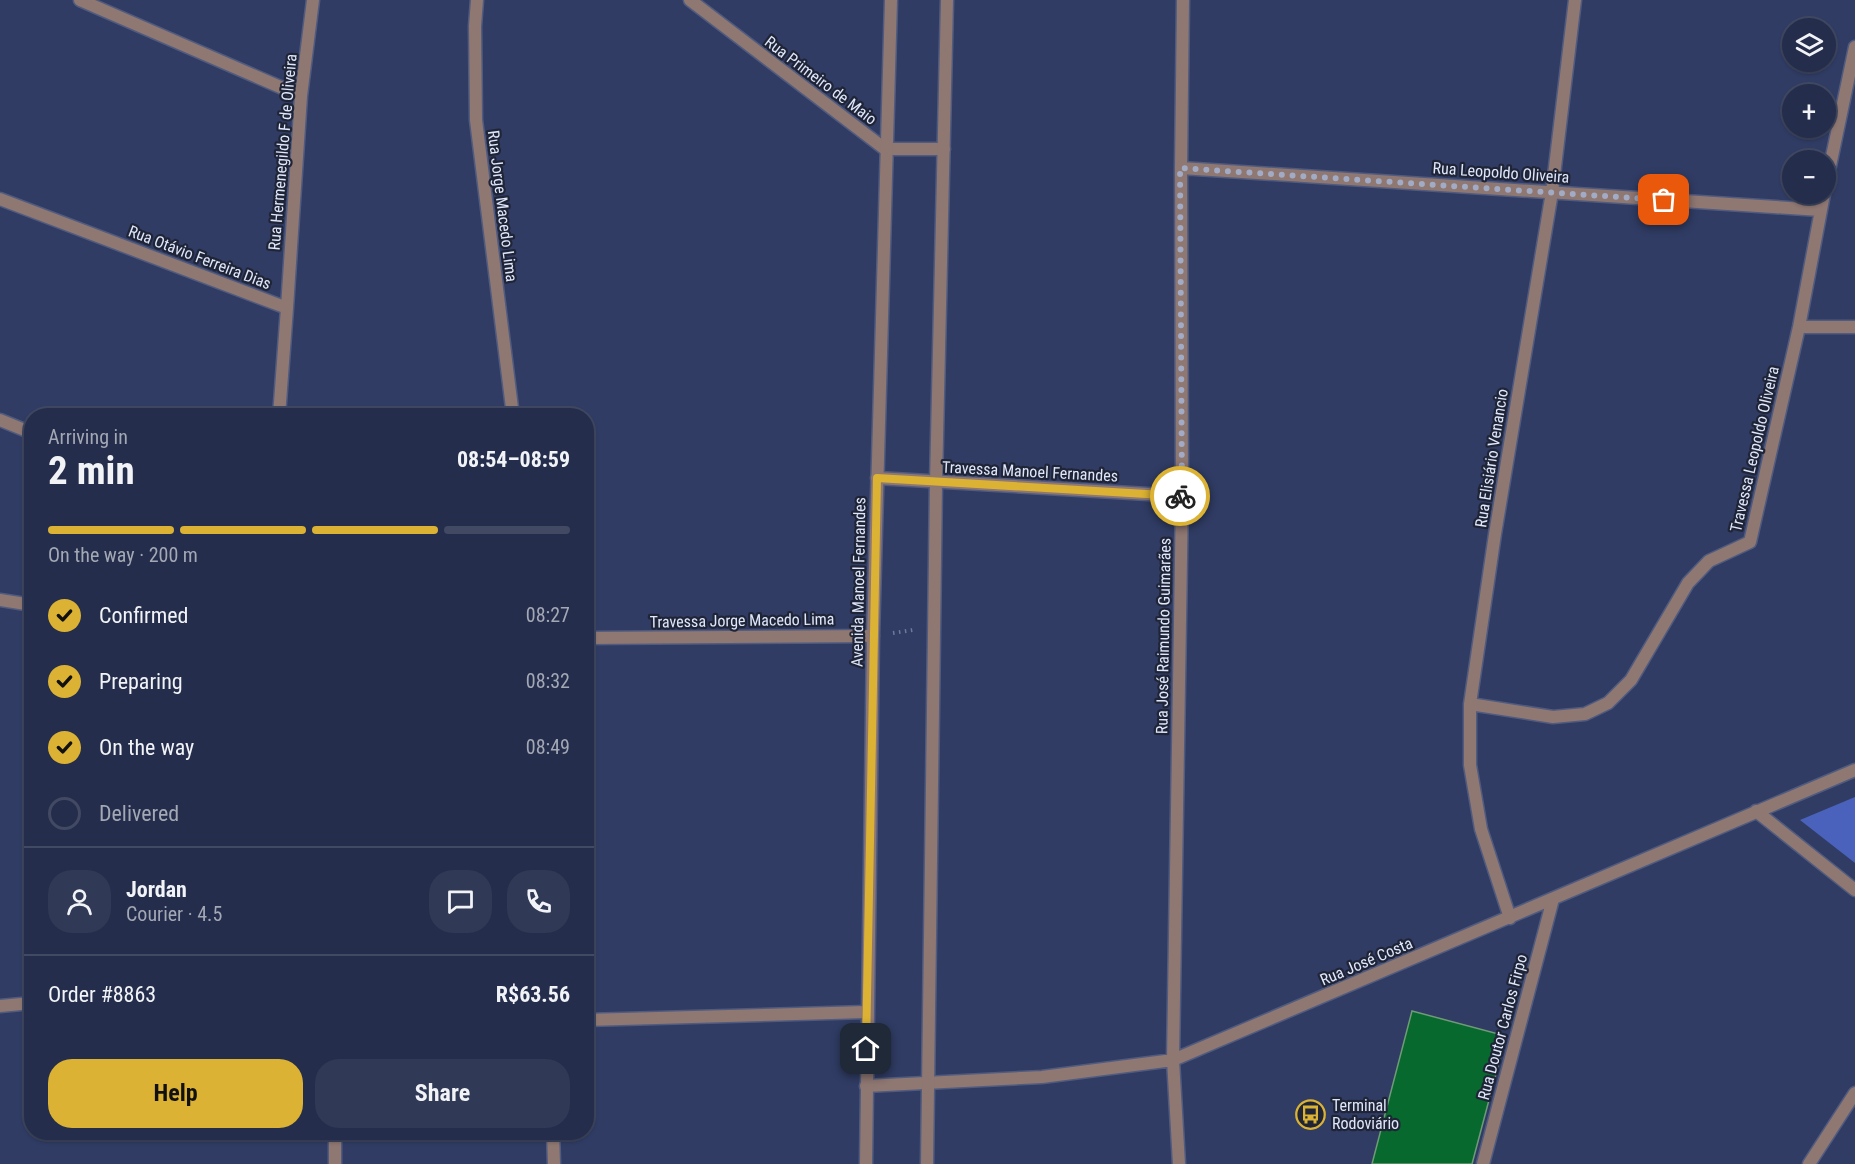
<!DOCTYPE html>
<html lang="en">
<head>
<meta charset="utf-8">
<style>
  body { margin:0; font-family:"Roboto Condensed",sans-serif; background:#303955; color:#f1f3f6; height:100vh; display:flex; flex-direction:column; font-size:22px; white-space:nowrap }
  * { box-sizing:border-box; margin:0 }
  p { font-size:20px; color:#a3a8b5 }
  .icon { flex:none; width:33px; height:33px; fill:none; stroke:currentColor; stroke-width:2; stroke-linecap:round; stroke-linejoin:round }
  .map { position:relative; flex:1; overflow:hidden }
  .sheet { position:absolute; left:24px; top:408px; width:570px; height:732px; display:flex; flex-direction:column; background:#242d4b; border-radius:24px; box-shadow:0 2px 4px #0004,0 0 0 2px #414963 }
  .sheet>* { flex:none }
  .fabs { position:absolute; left:1782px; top:18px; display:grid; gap:12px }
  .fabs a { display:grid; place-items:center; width:54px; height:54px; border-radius:50%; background:#242d4b; box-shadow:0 2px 4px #0004,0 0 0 2px #414963; font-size:30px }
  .pin { position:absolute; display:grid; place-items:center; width:51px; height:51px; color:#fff; margin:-26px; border-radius:12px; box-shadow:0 3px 9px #0006 }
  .courier { position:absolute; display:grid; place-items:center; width:60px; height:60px; margin:-30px; border:4px solid #dbb233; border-radius:50%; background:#fff; color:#222; box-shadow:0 2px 8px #0007 }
  .summary em { font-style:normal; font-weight:700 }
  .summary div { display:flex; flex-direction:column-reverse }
  .summary { display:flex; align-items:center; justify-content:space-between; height:102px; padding:0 24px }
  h1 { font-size:39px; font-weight:700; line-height:45px }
  .bar { display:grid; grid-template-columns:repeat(4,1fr); gap:9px 6px; align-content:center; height:72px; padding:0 24px }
  .bar i { height:8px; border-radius:4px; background:#414963 }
  .bar .on { background:#dbb233 }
  .bar p { grid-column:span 4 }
  .line { display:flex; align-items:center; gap:15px; padding:0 24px; border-top:2px solid #414963 }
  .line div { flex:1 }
  .round { display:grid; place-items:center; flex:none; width:63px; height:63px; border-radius:24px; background:#303955 }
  ol { padding:0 24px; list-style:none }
  li { display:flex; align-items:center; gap:18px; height:66px }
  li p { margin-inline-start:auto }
  li .icon { padding:6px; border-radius:50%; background:#dbb233; color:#111; stroke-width:4 }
  li:last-child { color:#a3a8b5 }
  li i { width:33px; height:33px; border:3px solid #414963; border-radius:50% }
  .cta { display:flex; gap:12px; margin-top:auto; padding:12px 24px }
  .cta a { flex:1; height:69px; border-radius:24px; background:#dbb233; color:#111; font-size:24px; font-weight:700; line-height:69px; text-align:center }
  .cta a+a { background:#303955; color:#f1f3f6 }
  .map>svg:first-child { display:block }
  .green { fill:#4b62bc }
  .building { fill:#07692e; stroke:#6f9b77; stroke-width:1.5 }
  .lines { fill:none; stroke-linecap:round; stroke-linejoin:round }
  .minor-casing { stroke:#505b7f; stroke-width:15 }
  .tertiary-casing { stroke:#505b7f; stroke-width:15 }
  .path { stroke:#6f799a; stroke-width:4; stroke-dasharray:1.5 4.5; stroke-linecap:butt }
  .minor { stroke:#8f7772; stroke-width:12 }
  .tertiary { stroke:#8f7772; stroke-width:12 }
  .done { stroke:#a2abc6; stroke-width:6; stroke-dasharray:0 10.8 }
  .route { stroke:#dbb233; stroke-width:8 }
  .labels { text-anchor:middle; stroke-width:4.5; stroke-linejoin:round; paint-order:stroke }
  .street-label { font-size:16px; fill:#e0e7fb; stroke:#1f2537 }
  .poi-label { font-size:16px; fill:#e0e7fb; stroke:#1f2537; text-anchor:start }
</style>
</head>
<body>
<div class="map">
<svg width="1855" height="1164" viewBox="0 0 1855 1164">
  <rect width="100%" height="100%" fill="#303c64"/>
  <path class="green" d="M 1855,797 L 1855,863 L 1800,820 Z"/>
  <path class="building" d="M 1412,1011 L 1506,1036 L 1472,1164 L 1372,1164 Z"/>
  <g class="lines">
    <defs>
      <path id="minor" d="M 80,0 L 301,96
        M 477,0 L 475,26 L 476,120 L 513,416
        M 690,0 L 885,149 L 944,149
        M 1181,168 L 1820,210
        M 1826,185 L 1855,47
        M 0,199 L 287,308 L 279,416
        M 287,308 L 301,96 L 313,0
        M 1799,327 L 1855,327
        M 0,420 L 32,433
        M 877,478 L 1182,496
        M 0,600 L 32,605
        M 586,638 L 873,636
        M 1470,704 L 1553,717 L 1585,714 L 1608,703 L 1631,680 L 1688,583 L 1709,561 L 1750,542 L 1799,327 L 1824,194
        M 1756,811 L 1855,890
        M 1510,918 L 1481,829 L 1470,765 L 1470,704 L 1495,534 L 1552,192 L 1575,0
        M 0,1006 L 32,1003
        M 586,1020 L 866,1012
        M 866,1086 L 1042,1077 L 1173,1060 L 1855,770
        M 335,1132 L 335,1164
        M 553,1132 L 554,1164
        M 1179,1164 L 1173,1060 L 1182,496 L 1181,168 L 1183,0
        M 1483,1164 L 1553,899"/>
      <path id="tertiary" d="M 866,1164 L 873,636 L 891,0
        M 927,1164 L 936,482 L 947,0
        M 1809,1164 L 1855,1093"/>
    </defs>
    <use href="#minor" class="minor-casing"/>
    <use href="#tertiary" class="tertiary-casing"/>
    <path class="path" d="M 893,633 L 913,630"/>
    <use href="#minor" class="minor"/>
    <use href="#tertiary" class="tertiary"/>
  </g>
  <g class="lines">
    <path class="done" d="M 1180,496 L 1182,496 L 1180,168 L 1664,200"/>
    <path class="route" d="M 866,1049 L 877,478 L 1180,496"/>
  </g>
  <defs>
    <symbol id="bus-ring" viewBox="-11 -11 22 22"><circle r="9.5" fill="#1f2537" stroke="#dbb233" stroke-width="1.5"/><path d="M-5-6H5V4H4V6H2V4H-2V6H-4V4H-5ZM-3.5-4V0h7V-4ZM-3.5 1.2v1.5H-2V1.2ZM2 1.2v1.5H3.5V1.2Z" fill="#dbb233"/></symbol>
  </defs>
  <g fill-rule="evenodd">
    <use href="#bus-ring" x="1294" y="1098" width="33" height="33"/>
  </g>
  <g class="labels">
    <g class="street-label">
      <text transform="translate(821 80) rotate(37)" y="6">Rua Primeiro de Maio</text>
      <text transform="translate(282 152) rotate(-85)" y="6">Rua Hermenegildo F de Oliveira</text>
      <text transform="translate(1501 172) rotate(4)" y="6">Rua Leopoldo Oliveira</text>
      <text transform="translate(503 206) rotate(83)" y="6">Rua Jorge Macedo Lima</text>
      <text transform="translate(200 257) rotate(21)" y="6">Rua Otávio Ferreira Dias</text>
      <text transform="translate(1754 449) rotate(-77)" y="6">Travessa Leopoldo Oliveira</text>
      <text transform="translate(1491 458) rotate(-81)" y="6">Rua Elisiário Venancio</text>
      <text transform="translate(1030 471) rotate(3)" y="6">Travessa Manoel Fernandes</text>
      <text transform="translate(858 582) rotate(-89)" y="6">Avenida Manoel Fernandes</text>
      <text transform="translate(742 620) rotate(-1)" y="6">Travessa Jorge Macedo Lima</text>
      <text transform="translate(1163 636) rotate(-89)" y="6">Rua José Raimundo Guimarães</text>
      <text transform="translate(1366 961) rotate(-23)" y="6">Rua José Costa</text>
      <text transform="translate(1502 1027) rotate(-75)" y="6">Rua Doutor Carlos Firpo</text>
    </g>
    <g class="poi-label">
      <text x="1332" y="1111">Terminal<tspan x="1332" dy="18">Rodoviário</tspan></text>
    </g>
  </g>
</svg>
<div class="fabs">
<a><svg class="icon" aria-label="layers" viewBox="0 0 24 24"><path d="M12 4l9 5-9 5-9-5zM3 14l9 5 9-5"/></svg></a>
<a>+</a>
<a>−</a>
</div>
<div class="pin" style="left:1664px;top:200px;background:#ea580c"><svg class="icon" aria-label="bag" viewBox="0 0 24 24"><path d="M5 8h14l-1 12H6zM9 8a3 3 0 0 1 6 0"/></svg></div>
<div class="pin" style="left:866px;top:1049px;background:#1f2937"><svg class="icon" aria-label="home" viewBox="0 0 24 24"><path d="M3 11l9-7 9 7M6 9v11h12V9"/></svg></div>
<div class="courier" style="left:1180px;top:496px"><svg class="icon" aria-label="bike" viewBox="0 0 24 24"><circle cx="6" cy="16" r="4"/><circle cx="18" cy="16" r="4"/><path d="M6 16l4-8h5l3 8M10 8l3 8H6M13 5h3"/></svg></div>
<section class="sheet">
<div class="summary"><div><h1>2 min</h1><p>Arriving in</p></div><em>08:54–08:59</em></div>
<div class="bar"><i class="on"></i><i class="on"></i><i class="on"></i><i></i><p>On the way · 200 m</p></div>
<ol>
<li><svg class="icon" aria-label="check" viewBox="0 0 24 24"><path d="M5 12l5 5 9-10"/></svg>Confirmed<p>08:27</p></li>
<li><svg class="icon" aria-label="check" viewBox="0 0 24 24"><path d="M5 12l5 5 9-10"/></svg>Preparing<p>08:32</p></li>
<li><svg class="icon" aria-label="check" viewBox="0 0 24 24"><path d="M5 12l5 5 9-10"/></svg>On the way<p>08:49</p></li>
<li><i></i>Delivered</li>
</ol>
<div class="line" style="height:108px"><a class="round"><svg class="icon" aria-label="person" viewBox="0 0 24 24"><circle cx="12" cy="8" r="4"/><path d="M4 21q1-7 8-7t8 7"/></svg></a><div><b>Jordan</b><p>Courier · 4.5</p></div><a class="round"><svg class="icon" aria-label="chat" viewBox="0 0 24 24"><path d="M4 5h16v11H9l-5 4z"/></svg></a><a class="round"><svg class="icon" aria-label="phone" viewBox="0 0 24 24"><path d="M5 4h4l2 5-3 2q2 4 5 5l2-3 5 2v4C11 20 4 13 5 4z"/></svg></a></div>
<div class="line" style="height:78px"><div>Order #8863</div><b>R$63.56</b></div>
<div class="cta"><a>Help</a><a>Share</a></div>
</section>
</div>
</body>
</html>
